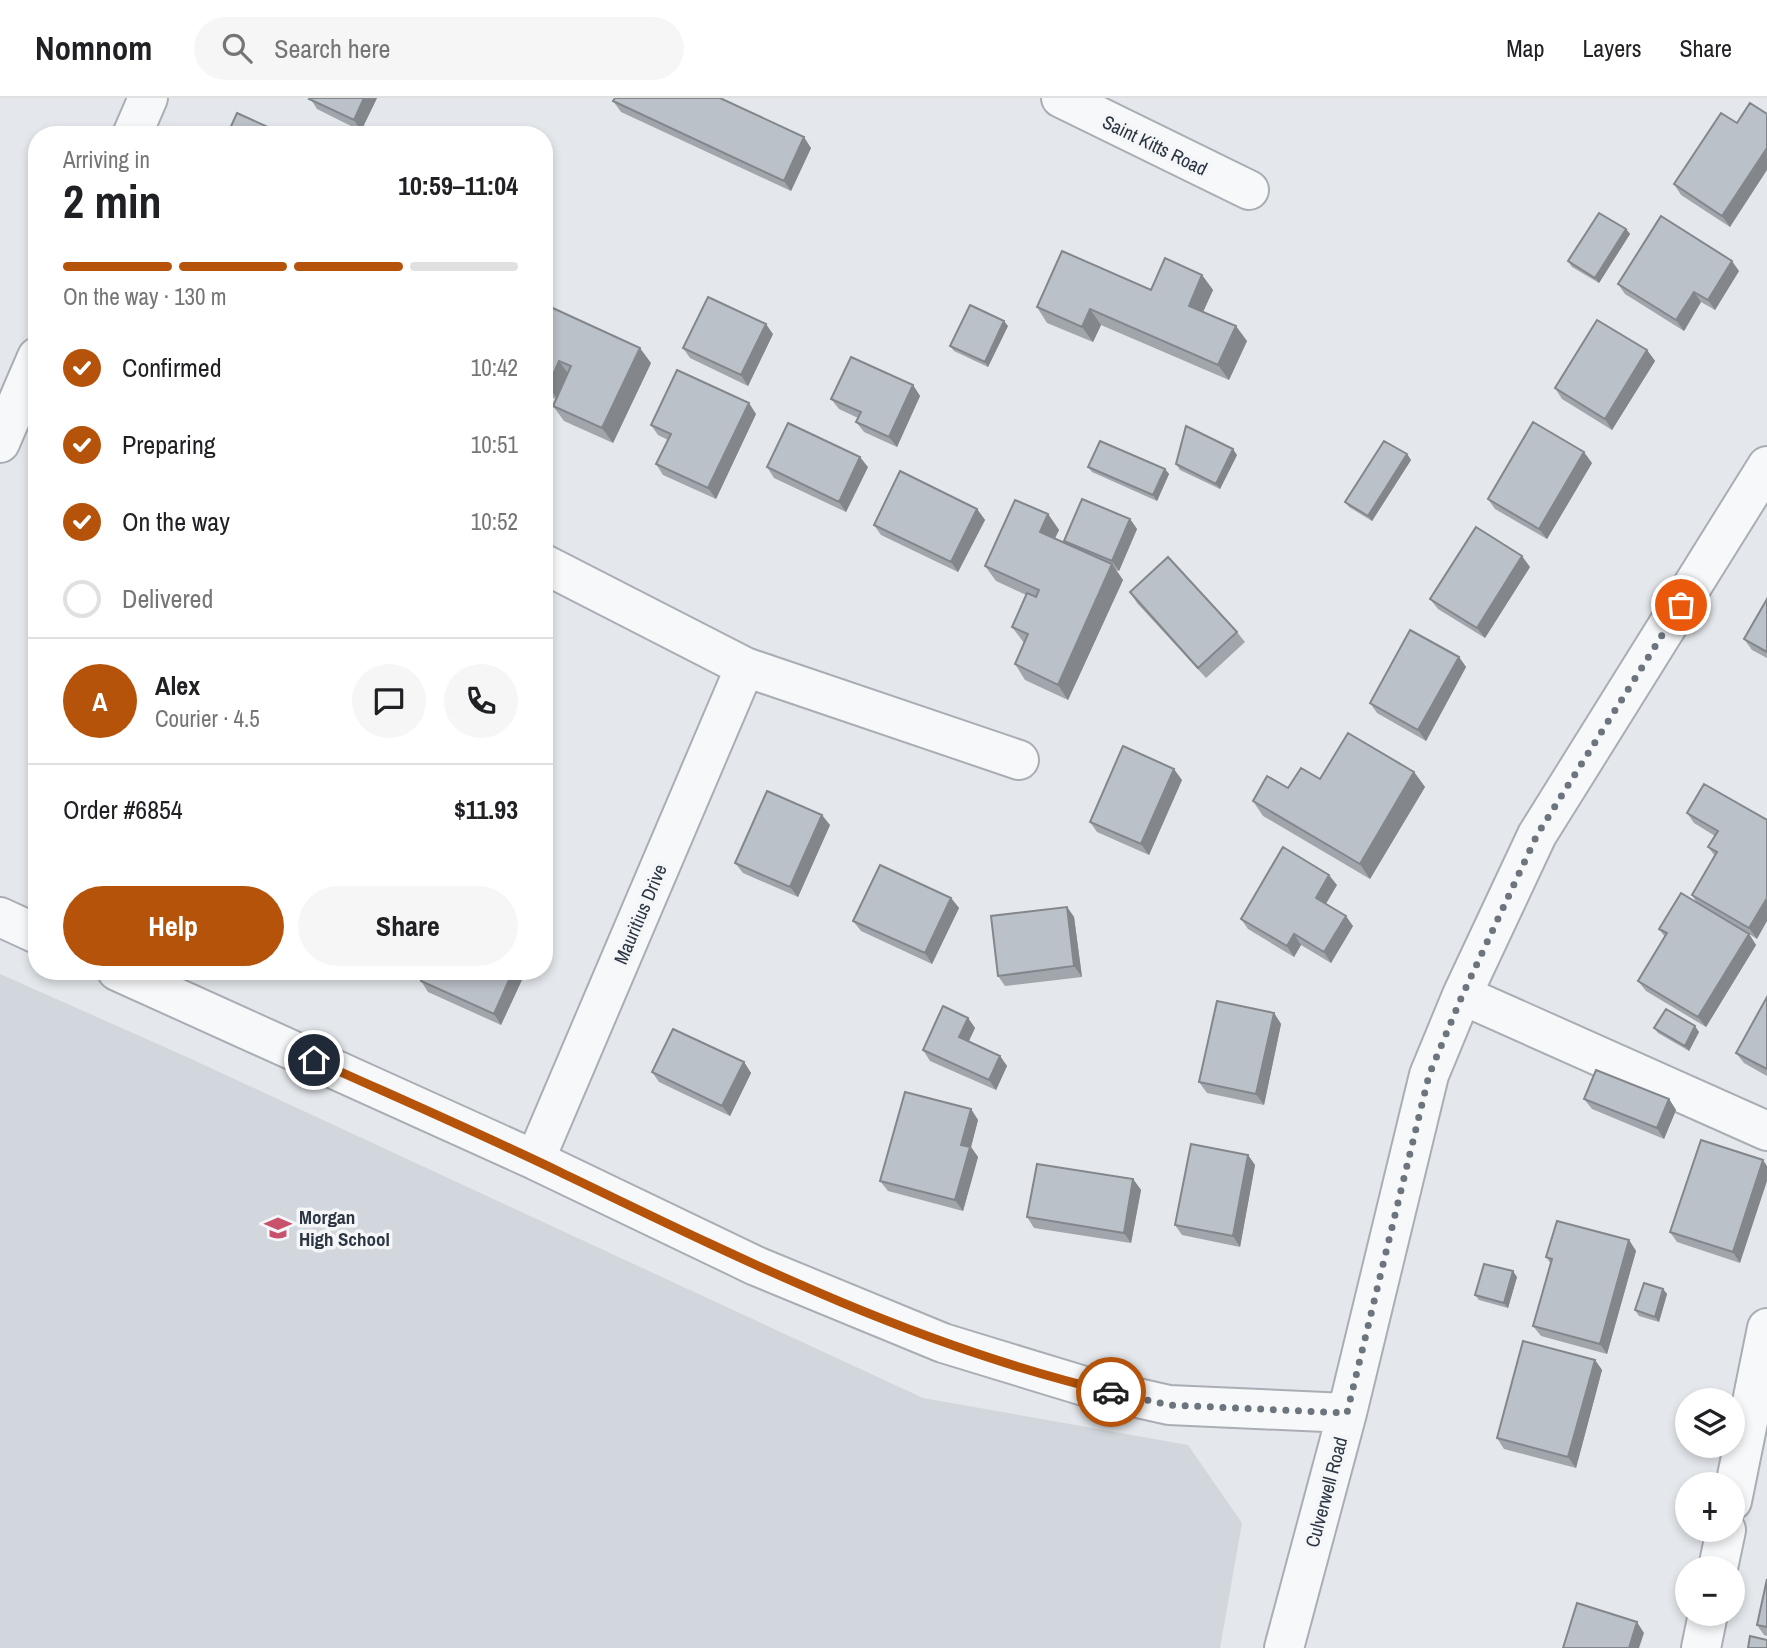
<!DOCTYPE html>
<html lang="en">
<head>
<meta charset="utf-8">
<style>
  body { margin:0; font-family:"Archivo Narrow",sans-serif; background:#f6f6f6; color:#202124; height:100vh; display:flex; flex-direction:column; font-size:26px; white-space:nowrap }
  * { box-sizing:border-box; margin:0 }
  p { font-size:23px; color:#757577 }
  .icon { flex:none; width:38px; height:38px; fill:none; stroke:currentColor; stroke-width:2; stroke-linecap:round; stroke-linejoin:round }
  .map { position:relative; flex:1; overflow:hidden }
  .sheet { position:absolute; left:28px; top:28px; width:525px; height:854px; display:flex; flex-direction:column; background:#fff; border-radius:28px; box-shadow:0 4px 10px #0003 }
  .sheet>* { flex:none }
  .tools { position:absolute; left:1675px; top:1290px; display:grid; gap:14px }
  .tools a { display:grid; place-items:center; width:70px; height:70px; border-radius:50%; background:#fff; box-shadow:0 4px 10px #0003; font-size:35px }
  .pin { position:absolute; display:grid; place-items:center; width:60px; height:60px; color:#fff; margin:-30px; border:4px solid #fff; border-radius:50%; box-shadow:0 2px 7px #0007 }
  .courier { position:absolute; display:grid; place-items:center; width:70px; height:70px; margin:-35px; border:5px solid #b45309; border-radius:50%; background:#fff; color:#222; box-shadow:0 2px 9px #0007 }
  .head em { font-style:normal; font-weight:800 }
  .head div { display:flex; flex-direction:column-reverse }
  .head { display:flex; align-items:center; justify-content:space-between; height:119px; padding:0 35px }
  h1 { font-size:46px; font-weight:800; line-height:52px }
  .bar { display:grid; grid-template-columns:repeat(4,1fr); gap:10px 7px; align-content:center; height:84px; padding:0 35px }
  .bar i { height:9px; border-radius:5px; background:#e0e0e0 }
  .bar .selected { background:#b45309 }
  .bar p { grid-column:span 4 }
  .line { display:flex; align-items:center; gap:18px; padding:0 35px; border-top:2px solid #e0e0e0 }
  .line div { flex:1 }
  .round { display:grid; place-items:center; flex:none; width:74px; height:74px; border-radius:37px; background:#f6f6f6 }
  ol { padding:0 35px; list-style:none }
  li { display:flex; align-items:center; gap:21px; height:77px }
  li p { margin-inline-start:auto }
  li .icon { padding:7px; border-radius:50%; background:#b45309; color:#fff; stroke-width:4 }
  li:last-child { color:#757577 }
  li i { width:38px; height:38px; border:4px solid #e0e0e0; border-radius:50% }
  .cta { display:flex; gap:14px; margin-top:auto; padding:14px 35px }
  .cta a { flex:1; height:80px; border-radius:42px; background:#b45309; color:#fff; font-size:28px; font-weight:800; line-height:80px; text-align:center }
  .cta a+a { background:#f6f6f6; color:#202124 }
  header { display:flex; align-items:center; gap:42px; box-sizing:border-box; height:98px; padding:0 35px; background:#fff; border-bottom:2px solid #e0e0e0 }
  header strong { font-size:33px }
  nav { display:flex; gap:38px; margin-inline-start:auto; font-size:24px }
  .search { width:490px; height:63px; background:#f6f6f6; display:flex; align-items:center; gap:18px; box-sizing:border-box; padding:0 24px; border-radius:38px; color:#757577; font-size:26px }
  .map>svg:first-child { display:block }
  .built { fill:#d2d7dd }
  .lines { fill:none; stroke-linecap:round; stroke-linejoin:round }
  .street-casing { stroke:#a9aeb5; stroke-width:42 }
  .street { stroke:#f7f8f9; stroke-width:38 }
  .wall { fill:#a1a6ac }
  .shaded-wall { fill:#83878c }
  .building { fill:#bbc1c8; stroke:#83878c; stroke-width:2 }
  .done { stroke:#6c747e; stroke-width:7; stroke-dasharray:0 12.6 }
  .route { stroke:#b45309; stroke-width:9 }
  .labels { text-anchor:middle; stroke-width:7; stroke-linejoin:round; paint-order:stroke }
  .street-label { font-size:19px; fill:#2c3643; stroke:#f4f6f8 }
  .poi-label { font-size:19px; font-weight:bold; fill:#2c3643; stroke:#f4f6f8; text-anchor:start }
</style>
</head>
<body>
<header>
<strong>Nomnom</strong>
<div class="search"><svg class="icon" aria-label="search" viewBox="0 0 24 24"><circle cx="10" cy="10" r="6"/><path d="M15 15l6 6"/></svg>Search here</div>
<nav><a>Map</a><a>Layers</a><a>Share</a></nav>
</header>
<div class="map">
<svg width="1767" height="1550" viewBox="0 0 1767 1550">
  <rect width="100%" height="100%" fill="#e4e7eb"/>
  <path class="built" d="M 0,876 L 189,960 L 923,1300 L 1188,1347 L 1242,1425 L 1220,1550 L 0,1550 Z"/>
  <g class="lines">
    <defs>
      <path id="street" d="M 1061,0 L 1249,92
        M 132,37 L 148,0
        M 0,345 L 37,259
        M 544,466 L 745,569 L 1019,662
        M 0,819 L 37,836
        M 117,873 L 535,1062 L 756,1168 L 943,1245 L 1084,1288 L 1169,1307 L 1347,1315
        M 1462,897 L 1767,1033
        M 535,1062 L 745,569
        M 1732,1403 L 1767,1230
        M 1718,1470 L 1726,1432
        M 1284,1550 L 1347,1315 L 1429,977 L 1462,897 L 1537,737 L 1767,368
        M 1701,1550 L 1708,1516"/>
    </defs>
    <use href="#street" class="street-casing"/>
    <use href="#street" class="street"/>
  </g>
  <path class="wall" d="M 310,0 L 377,0 L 361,33 L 317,11 Z
    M 613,3 L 811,50 L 791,93 L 621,14 Z
    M 1737,25 L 1730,129 L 1681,97 L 1674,86 Z
    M 1626,131 L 1630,136 L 1599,185 L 1572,169 L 1568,163 Z
    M 1739,173 L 1715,212 L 1701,204 L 1684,233 L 1625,196 L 1618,186 Z
    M 1202,177 L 1213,192 L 1203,214 L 1247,243 L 1229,282 L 1101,227 L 1093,244 L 1047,225 L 1037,209 L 1151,192 Z
    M 544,206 L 651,265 L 613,345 L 564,323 L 553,308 L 556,301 L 544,296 Z
    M 1008,228 L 988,269 L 954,253 L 950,248 Z
    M 773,236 L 748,288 L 690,260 L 683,250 Z
    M 1647,252 L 1655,263 L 1612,332 L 1562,301 L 1555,290 Z
    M 913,287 L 920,298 L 897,349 L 864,334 L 856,324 L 858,320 L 839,311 L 831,301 Z
    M 756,316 L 716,401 L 663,377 L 656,366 L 668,342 L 658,337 L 651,327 Z
    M 1407,356 L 1411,362 L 1372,423 L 1349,409 L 1345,404 Z
    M 1237,357 L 1220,391 L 1180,372 L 1176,366 Z
    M 1592,365 L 1547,441 L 1495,411 L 1488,401 Z
    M 767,369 L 868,369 L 846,414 L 774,380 Z
    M 1088,369 L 1165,371 L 1169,376 L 1157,403 L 1092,374 Z
    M 977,411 L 985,422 L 958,474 L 881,437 L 874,427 Z
    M 1048,416 L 1059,432 L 1054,441 L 1066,446 L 1064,443 L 1130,421 L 1137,431 L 1119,473 L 1116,472 L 1123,482 L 1068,602 L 1025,582 L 1015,566 L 1024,545 L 1012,529 L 1026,497 L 996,483 L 985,468 Z
    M 1530,469 L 1485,540 L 1438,511 L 1430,501 Z
    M 1130,494 L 1237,534 L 1245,544 L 1206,580 L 1137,505 Z
    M 1767,501 L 1767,560 L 1752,552 L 1744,541 Z
    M 1459,559 L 1466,569 L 1426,643 L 1377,615 L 1370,605 Z
    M 1414,674 L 1425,689 L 1370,781 L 1263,718 L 1253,703 L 1288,690 L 1320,681 Z
    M 1182,682 L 1149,757 L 1097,734 L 1090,724 Z
    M 1704,686 L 1757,841 L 1749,836 L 1756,847 L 1706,929 L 1646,893 L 1638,883 L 1665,839 L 1659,831 L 1697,805 L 1692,797 L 1715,758 L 1708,749 L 1715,738 L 1694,725 L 1687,715 Z
    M 830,727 L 798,799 L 743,775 L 735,765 Z
    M 1337,787 L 1326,806 L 1353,828 L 1331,865 L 1301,847 L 1294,859 L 1248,831 L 1241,821 Z
    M 951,800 L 959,810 L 932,866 L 861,833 L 853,823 Z
    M 1067,809 L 1074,819 L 1082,879 L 1005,888 L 998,878 Z
    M 425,873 L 526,873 L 501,927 L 428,894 L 421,883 Z
    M 1767,899 L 1767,978 L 1744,965 L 1736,955 Z
    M 1274,915 L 1281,926 L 1264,1007 L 1207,995 L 1199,984 Z
    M 968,920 L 975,930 L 969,943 L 1000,958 L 1007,968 L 996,992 L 930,963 L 923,952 Z
    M 1654,930 L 1699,934 L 1689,953 L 1658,935 Z
    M 744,964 L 751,975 L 730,1018 L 659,984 L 652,974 Z
    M 1584,1001 L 1669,1001 L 1676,1012 L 1664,1041 L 1592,1011 Z
    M 971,1011 L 978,1022 L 971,1049 L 978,1059 L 963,1113 L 888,1093 L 880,1083 Z
    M 1701,1042 L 1740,1165 L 1677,1144 L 1670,1134 Z
    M 1248,1057 L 1255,1067 L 1240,1149 L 1182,1137 L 1175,1127 Z
    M 1133,1081 L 1141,1092 L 1131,1145 L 1034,1130 L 1027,1119 Z
    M 1629,1142 L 1636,1153 L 1607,1256 L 1541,1238 L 1533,1228 L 1551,1166 L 1546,1159 Z
    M 1517,1179 L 1508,1210 L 1479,1202 L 1475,1197 Z
    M 1663,1191 L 1667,1196 L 1659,1224 L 1639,1218 L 1635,1212 Z
    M 1595,1262 L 1602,1272 L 1576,1370 L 1504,1351 L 1497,1340 Z
    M 1767,1481 L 1767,1538 L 1764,1537 L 1757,1527 Z"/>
  <path class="shaded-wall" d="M 364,0 L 377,0 L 361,33 L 354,22 Z
    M 804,39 L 811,50 L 791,93 L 784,83 Z
    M 1767,50 L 1767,72 L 1730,129 L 1722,118 Z
    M 1626,131 L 1630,136 L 1599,185 L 1595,180 Z
    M 1732,163 L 1739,173 L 1715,212 L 1708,202 Z
    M 1202,177 L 1213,192 L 1199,223 L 1189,208 Z
    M 1694,194 L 1701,204 L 1684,233 L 1676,222 Z
    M 1090,211 L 1101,227 L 1093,244 L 1082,229 Z
    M 1004,223 L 1008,228 L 988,269 L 985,264 Z
    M 766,226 L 773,236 L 748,288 L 741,277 Z
    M 1236,228 L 1247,243 L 1229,282 L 1218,267 Z
    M 640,250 L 651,265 L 613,345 L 602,330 Z
    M 1647,252 L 1655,263 L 1612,332 L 1605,321 Z
    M 559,263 L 570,278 L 559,303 L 548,288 Z
    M 913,287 L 920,298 L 897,349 L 889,339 Z
    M 749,305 L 756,316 L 716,401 L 708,390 Z
    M 1233,351 L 1237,357 L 1220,391 L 1216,386 Z
    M 1584,354 L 1592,365 L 1547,441 L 1539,431 Z
    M 1407,356 L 1411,362 L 1372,423 L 1368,418 Z
    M 860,359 L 868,369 L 846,414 L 839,404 Z
    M 1165,371 L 1169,376 L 1157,403 L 1153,397 Z
    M 977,411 L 985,422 L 958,474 L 951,464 Z
    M 1048,416 L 1059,432 L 1051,449 L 1040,434 Z
    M 1130,421 L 1137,431 L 1119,473 L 1112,463 Z
    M 1522,458 L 1530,469 L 1485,540 L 1477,530 Z
    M 1112,466 L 1123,482 L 1068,602 L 1058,587 Z
    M 1459,559 L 1466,569 L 1426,643 L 1418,632 Z
    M 1174,671 L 1182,682 L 1149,757 L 1141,746 Z
    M 1414,674 L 1425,689 L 1370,781 L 1360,766 Z
    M 822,717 L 830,727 L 798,799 L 790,789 Z
    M 1329,777 L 1337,787 L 1323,810 L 1316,800 Z
    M 951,800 L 959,810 L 932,866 L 925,855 Z
    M 1767,800 L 1767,823 L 1757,841 L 1749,830 Z
    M 1067,809 L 1074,819 L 1082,879 L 1074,868 Z
    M 1346,818 L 1353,828 L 1331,865 L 1324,854 Z
    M 1294,836 L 1301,847 L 1294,859 L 1287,848 Z
    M 1749,836 L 1756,847 L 1706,929 L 1698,919 Z
    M 513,873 L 526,873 L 501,927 L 494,916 Z
    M 1274,915 L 1281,926 L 1264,1007 L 1256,996 Z
    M 968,920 L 975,930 L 966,949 L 959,939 Z
    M 1695,928 L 1699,934 L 1689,953 L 1685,948 Z
    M 1000,958 L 1007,968 L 996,992 L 989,982 Z
    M 744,964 L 751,975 L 730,1018 L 722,1008 Z
    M 1669,1001 L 1676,1012 L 1664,1041 L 1657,1030 Z
    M 971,1011 L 978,1022 L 971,1049 L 978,1059 L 963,1113 L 955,1102 L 961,1047 Z
    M 1248,1057 L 1255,1067 L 1240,1149 L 1233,1138 Z
    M 1763,1062 L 1767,1068 L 1767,1083 L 1740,1165 L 1733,1154 Z
    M 1133,1081 L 1141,1092 L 1131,1145 L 1124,1135 Z
    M 1629,1142 L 1636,1153 L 1607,1256 L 1600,1246 Z
    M 1513,1173 L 1517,1179 L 1508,1210 L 1504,1205 Z
    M 1663,1191 L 1667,1196 L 1659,1224 L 1655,1219 Z
    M 1595,1262 L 1602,1272 L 1576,1370 L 1568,1359 Z
    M 1637,1524 L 1644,1535 L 1639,1550 L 1629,1550 Z"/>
  <path class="building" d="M 310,0 L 364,0 L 354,22 L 309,1 Z
    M 615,0 L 720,0 L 804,39 L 784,83 L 613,3 Z
    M 1750,5 L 1767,16 L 1767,50 L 1722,118 L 1674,86 L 1721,15 L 1737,25 Z
    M 237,15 L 281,35 L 281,37 L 227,37 Z
    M 1599,115 L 1626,131 L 1595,180 L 1568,163 Z
    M 1661,118 L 1732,163 L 1708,202 L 1694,194 L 1676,222 L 1618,186 Z
    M 1062,153 L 1151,192 L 1165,160 L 1202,177 L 1189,208 L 1236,228 L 1218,267 L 1090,211 L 1082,229 L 1037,209 Z
    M 708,199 L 766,226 L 741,277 L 683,250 Z
    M 544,206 L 640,250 L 602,330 L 553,308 L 571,268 L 559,263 L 548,288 L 544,286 Z
    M 970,207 L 1004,223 L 985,264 L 950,248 Z
    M 1597,222 L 1647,252 L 1605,321 L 1555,290 Z
    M 851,259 L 913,287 L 889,339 L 856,324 L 861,314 L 831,301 Z
    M 677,272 L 749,305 L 708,390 L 656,366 L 671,336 L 651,327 Z
    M 1533,324 L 1584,354 L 1539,431 L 1488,401 Z
    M 788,325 L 860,359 L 839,404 L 767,369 Z
    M 1186,328 L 1233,351 L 1216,386 L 1176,366 Z
    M 1100,343 L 1165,371 L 1153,397 L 1088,369 Z
    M 1384,343 L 1407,356 L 1368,418 L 1345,404 Z
    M 900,373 L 977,411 L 951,464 L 874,427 Z
    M 1082,401 L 1130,421 L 1112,463 L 1064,443 Z
    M 1015,402 L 1048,416 L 1040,434 L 1112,466 L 1058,587 L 1015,566 L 1028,536 L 1012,529 L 1027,495 L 1036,499 L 1039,492 L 985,468 Z
    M 1476,429 L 1522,458 L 1477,530 L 1430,501 Z
    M 1168,459 L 1237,534 L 1198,570 L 1130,494 Z
    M 1767,501 L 1767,554 L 1744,541 Z
    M 1410,532 L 1459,559 L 1418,632 L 1370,605 Z
    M 1348,635 L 1414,674 L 1360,766 L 1253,703 L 1267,678 L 1288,690 L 1301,670 L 1320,681 Z
    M 1123,648 L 1174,671 L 1141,746 L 1090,724 Z
    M 1704,686 L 1767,722 L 1767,800 L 1749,830 L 1692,797 L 1717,754 L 1708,749 L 1718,733 L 1687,715 Z
    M 767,693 L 822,717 L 790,789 L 735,765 Z
    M 1283,749 L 1329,777 L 1316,800 L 1346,818 L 1324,854 L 1294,836 L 1287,848 L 1241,821 Z
    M 880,767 L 951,800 L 925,855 L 853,823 Z
    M 1681,795 L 1749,836 L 1698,919 L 1638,883 L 1667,835 L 1659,831 Z
    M 1067,809 L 1074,868 L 998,878 L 991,818 Z
    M 425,873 L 513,873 L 494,916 L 421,883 Z
    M 1767,899 L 1767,971 L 1736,955 Z
    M 1217,903 L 1274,915 L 1256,996 L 1199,984 Z
    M 943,908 L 968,920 L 959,939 L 1000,958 L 989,982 L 923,952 Z
    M 1666,911 L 1695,928 L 1685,948 L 1654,930 Z
    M 673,931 L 744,964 L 722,1008 L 652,974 Z
    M 1596,972 L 1669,1001 L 1657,1030 L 1584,1001 Z
    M 905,994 L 971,1011 L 961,1047 L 970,1049 L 955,1102 L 880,1083 Z
    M 1701,1042 L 1763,1062 L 1733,1154 L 1670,1134 Z
    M 1191,1046 L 1248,1057 L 1233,1138 L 1175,1127 Z
    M 1037,1066 L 1133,1081 L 1124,1135 L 1027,1119 Z
    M 1557,1123 L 1629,1142 L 1600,1246 L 1533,1228 L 1552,1161 L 1546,1159 Z
    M 1484,1166 L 1513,1173 L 1504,1205 L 1475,1197 Z
    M 1644,1185 L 1663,1191 L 1655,1219 L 1635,1212 Z
    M 1523,1243 L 1595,1262 L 1568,1359 L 1497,1340 Z
    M 1767,1481 L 1767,1529 L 1757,1527 Z
    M 1577,1505 L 1637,1524 L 1629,1550 L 1563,1550 Z
    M 1750,1538 L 1767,1542 L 1767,1550 L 1748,1550 Z"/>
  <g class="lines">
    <path class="done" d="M 1111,1294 L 1169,1307 L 1347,1315 L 1429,977 L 1462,898 L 1537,737 L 1681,507"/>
    <path class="route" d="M 314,962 C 396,999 479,1035 560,1074 C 738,1160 918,1249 1111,1294"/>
  </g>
  <defs>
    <symbol id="school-bare" viewBox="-9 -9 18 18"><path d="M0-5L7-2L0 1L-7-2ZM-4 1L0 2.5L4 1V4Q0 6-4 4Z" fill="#c8516c" stroke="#f4f6f8" stroke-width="2.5" paint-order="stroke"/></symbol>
  </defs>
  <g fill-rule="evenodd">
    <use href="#school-bare" x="259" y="1111" width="38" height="38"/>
  </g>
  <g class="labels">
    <g class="street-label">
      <text transform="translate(1155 47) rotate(26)" y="7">Saint Kitts Road</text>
      <text transform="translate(640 816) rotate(-67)" y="7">Mauritius Drive</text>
      <text transform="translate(1326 1394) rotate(-75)" y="7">Culverwell Road</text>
    </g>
    <g class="poi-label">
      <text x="299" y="1126">Morgan<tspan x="299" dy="22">High School</tspan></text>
    </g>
  </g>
</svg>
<div class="tools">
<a><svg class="icon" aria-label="layers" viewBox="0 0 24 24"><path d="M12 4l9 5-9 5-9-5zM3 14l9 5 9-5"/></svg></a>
<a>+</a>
<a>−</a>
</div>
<div class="pin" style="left:1681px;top:507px;background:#ea580c"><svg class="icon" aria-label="bag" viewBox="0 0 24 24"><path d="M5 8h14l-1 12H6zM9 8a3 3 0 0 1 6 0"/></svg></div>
<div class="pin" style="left:314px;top:962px;background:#1f2937"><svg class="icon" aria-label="home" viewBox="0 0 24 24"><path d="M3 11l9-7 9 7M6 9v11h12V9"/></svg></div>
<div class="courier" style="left:1111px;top:1294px"><svg class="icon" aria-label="car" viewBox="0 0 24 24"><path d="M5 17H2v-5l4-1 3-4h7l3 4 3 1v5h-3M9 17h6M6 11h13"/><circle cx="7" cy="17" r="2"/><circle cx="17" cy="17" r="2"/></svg></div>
<section class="sheet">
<div class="head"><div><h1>2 min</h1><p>Arriving in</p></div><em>10:59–11:04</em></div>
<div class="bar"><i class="selected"></i><i class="selected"></i><i class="selected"></i><i></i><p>On the way · 130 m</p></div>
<ol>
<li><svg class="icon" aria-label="check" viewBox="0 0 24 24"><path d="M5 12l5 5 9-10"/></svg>Confirmed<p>10:42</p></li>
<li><svg class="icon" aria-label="check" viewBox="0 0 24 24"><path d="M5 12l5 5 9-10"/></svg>Preparing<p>10:51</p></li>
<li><svg class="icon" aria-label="check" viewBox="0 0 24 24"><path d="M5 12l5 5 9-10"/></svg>On the way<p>10:52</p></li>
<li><i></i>Delivered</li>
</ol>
<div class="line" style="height:126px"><b class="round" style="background:#b45309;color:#fff">A</b><div><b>Alex</b><p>Courier · 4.5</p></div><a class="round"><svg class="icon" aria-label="chat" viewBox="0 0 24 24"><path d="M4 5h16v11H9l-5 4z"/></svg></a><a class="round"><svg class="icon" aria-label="phone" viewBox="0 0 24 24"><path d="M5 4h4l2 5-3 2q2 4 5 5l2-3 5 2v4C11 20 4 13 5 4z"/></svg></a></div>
<div class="line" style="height:91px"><div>Order #6854</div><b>$11.93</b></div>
<div class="cta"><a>Help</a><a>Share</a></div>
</section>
</div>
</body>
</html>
